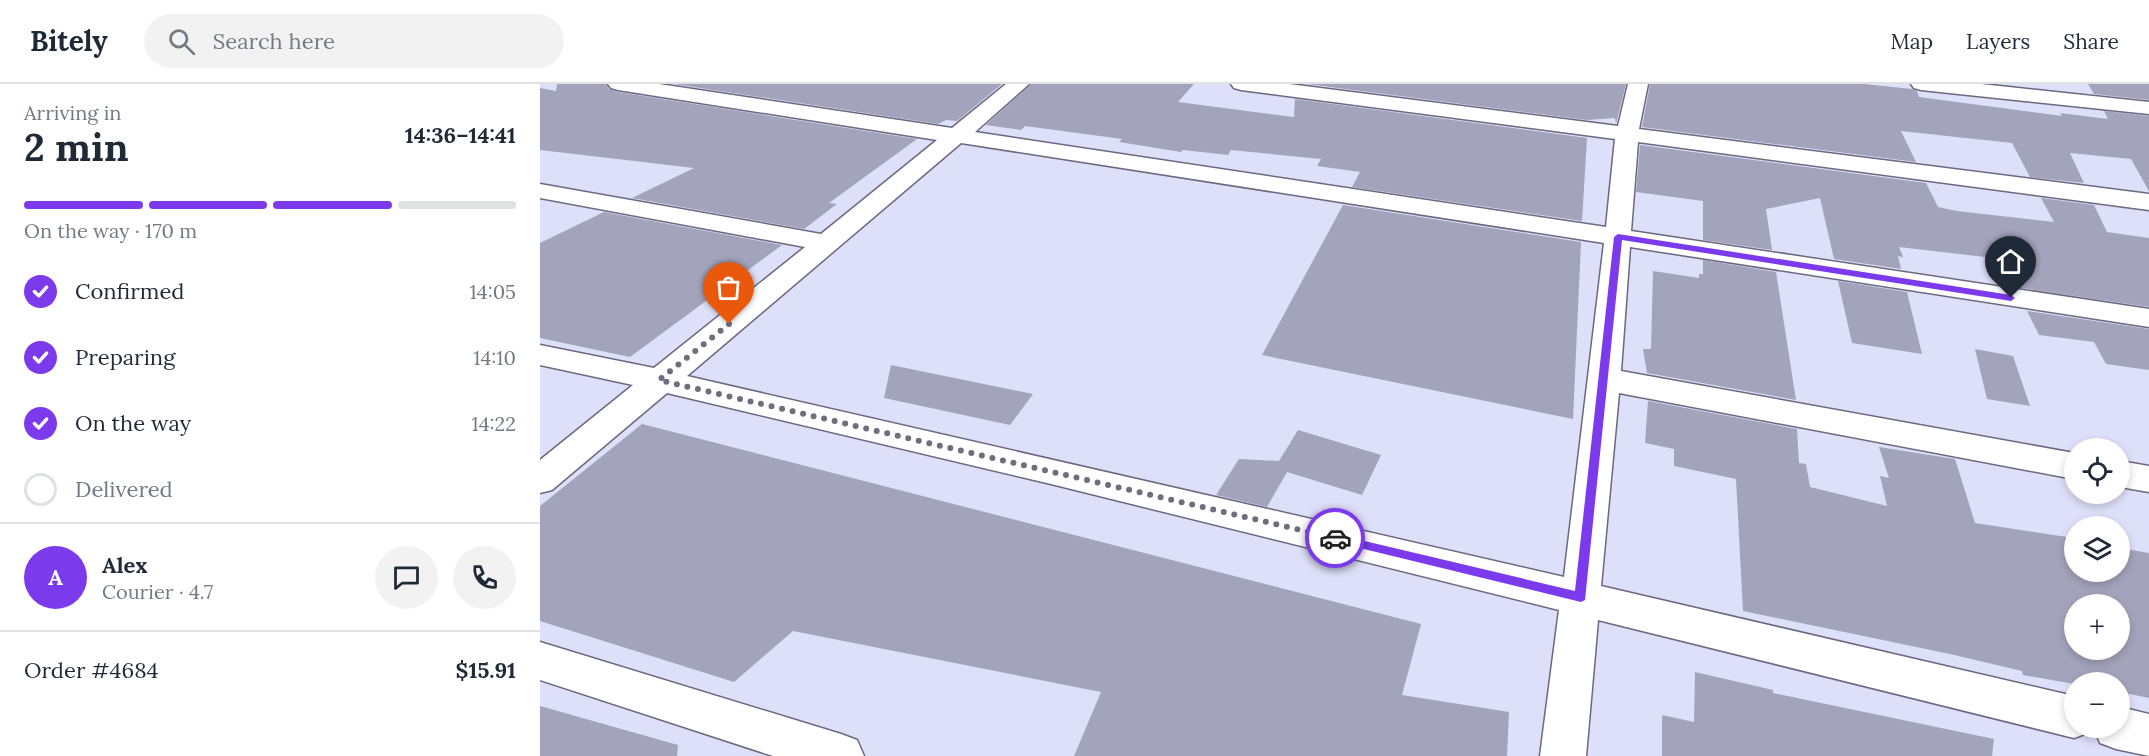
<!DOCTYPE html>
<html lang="en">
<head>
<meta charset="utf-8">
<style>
  body { margin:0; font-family:Lora,serif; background:#f2f2f3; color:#1f2937; height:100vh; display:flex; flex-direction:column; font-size:22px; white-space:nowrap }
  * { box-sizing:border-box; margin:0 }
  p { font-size:20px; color:#747a83 }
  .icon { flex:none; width:33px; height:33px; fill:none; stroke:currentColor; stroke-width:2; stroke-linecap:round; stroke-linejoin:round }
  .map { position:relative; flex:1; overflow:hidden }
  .drawer { display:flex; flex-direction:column; background:#fff; width:540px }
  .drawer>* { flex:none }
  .fabs { position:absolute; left:1524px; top:354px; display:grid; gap:12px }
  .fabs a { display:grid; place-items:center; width:66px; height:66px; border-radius:50%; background:#fff; box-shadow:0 3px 9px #0003; font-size:30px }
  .pin { position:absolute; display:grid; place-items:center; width:51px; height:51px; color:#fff; margin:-62px -26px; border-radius:50% 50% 50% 0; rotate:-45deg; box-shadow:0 0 6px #0007 }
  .pin .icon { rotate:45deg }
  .courier { position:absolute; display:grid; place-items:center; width:60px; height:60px; margin:-30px; border:4px solid #7c3aed; border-radius:50%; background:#fff; color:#222; box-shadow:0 2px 8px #0007 }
  .head em { font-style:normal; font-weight:800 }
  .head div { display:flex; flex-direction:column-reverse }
  .head { display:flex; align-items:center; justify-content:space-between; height:102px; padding:0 24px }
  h1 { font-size:39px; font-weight:800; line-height:45px }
  .bar { display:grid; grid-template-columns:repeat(4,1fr); gap:9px 6px; align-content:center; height:72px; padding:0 24px }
  .bar i { height:8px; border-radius:4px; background:#e0e1e3 }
  .bar .active { background:#7c3aed }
  .bar p { grid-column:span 4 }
  .line { display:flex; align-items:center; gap:15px; padding:0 24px; border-top:2px solid #e0e1e3 }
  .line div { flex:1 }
  .round { display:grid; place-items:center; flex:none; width:63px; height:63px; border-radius:32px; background:#f2f2f3 }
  ol { padding:0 24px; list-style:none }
  li { display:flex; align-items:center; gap:18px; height:66px }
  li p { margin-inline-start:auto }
  li .icon { padding:6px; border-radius:50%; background:#7c3aed; color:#fff; stroke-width:4 }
  li:last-child { color:#747a83 }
  li i { width:33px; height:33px; border:3px solid #e0e1e3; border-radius:50% }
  header { display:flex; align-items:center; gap:36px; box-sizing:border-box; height:84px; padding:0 30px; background:#fff; border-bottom:2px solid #e0e1e3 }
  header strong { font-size:28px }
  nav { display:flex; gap:33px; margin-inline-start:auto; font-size:21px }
  .search { width:420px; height:54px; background:#f2f2f3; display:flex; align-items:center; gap:15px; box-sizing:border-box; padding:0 21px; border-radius:33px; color:#747a83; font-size:22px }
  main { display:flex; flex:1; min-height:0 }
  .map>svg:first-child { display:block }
  .building { fill:#a3a3bc; fill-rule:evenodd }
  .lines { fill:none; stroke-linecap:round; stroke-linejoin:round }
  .minor-casing { stroke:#696980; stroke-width:3 }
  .minor { fill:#fff; fill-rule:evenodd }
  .route { fill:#7c3aed }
  .done { stroke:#6e6f7e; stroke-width:6; stroke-dasharray:0 10.8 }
</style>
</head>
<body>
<header>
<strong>Bitely</strong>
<div class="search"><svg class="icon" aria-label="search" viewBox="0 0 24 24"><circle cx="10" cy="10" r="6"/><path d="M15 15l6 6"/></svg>Search here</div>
<nav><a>Map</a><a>Layers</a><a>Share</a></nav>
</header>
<main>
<section class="drawer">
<div class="head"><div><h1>2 min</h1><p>Arriving in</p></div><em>14:36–14:41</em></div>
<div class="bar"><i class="active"></i><i class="active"></i><i class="active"></i><i></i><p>On the way · 170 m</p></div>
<ol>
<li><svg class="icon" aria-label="check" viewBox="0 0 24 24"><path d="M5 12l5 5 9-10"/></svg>Confirmed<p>14:05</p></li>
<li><svg class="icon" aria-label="check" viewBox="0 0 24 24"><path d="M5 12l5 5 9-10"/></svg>Preparing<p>14:10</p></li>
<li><svg class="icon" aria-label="check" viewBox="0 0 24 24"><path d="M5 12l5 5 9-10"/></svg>On the way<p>14:22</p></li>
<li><i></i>Delivered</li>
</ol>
<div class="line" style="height:108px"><b class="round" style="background:#7c3aed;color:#fff">A</b><div><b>Alex</b><p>Courier · 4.7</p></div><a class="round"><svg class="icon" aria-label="chat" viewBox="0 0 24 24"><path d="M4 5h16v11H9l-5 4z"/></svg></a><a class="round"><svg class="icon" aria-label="phone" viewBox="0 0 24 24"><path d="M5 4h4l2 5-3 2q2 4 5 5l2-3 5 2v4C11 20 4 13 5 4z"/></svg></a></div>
<div class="line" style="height:78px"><div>Order #4684</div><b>$15.91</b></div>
</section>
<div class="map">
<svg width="1609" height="672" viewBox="0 0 1609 672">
  <rect width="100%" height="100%" fill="#dedff9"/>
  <path class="building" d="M 17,0 L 66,0 L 69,5 L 78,8 L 377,55 L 289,119 L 297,120 L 264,145 L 92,114 L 154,84 L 0,66 L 0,4 L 16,7 Z
    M 134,0 L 462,0 L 417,37 L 406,36 L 398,40 Z
    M 491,0 L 654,0 L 638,18 L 754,33 L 755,15 L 1047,54 L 1042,137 L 812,103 L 820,88 L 777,82 L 781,75 L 691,66 L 688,71 L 643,66 L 641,68 L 579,58 L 582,55 L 485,42 L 481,46 L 446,41 Z
    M 767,0 L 1086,0 L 1076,40 L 1075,34 L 1047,36 Z
    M 1110,0 L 1324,0 L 1372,5 L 1377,7 L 1379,13 L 1522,32 L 1520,29 L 1568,35 L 1564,27 L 1609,32 L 1609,107 L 1591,75 L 1530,69 L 1544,99 L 1490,93 L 1472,59 L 1361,47 L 1376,78 L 1102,43 Z
    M 1548,0 L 1609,0 L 1609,16 L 1554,10 Z
    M 1100,61 L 1386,99 L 1398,123 L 1417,127 L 1514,138 L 1501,114 L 1554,121 L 1567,148 L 1609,154 L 1609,223 L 1476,203 L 1470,190 L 1452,188 L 1445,173 L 1359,163 L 1363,173 L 1358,172 L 1361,185 L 1294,175 L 1280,114 L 1226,125 L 1232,166 L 1163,156 L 1163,117 L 1096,108 Z
    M 803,121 L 1041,158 L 1033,335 L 722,271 Z
    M 64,128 L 242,161 L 90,273 L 0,254 L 0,159 Z
    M 1163,176 L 1236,188 L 1256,316 L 1107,289 L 1103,265 L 1111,265 L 1113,187 L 1159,194 L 1159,190 L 1163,190 Z
    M 1298,197 L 1367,208 L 1382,270 L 1312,259 Z
    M 1487,227 L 1609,245 L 1609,286 L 1566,280 L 1554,258 L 1499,251 Z
    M 1435,265 L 1473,272 L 1490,322 L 1447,315 Z
    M 351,281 L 493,310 L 470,341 L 344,314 Z
    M 1108,317 L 1257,345 L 1259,379 L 1266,380 L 1270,403 L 1347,422 L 1340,392 L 1349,394 L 1339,363 L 1415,375 L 1435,439 L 1534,454 L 1534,488 L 1580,488 L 1580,464 L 1609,469 L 1609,614 L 1580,608 L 1580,598 L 1534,600 L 1483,591 L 1482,587 L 1410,570 L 1203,527 L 1196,395 L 1134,382 L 1134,365 L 1105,359 ZM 1534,520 L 1580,520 L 1580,566 L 1534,566 Z
    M 102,340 L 881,540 L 862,611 L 969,628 L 967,672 L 534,672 L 561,608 L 253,547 L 194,598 L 0,537 L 0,422 Z
    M 758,346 L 841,371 L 822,411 L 747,388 L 727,423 L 676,411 L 699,375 L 739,377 Z
    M 1155,588 L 1233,606 L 1233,609 L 1454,655 L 1452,672 L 1122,672 L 1122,631 L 1154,638 Z
    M 0,622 L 138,661 L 137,672 L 0,672 Z"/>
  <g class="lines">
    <defs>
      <path id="minor" d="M 68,0 L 119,0 L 412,44 L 466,0 L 489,0 L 435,48 L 1066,143 L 1075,55 L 701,6 L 694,4 L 691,0 L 749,0 L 1078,42 L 1088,0 L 1108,0 L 1099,45 L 1609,110 L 1609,126 L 1098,58 L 1091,147 L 1609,225 L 1609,243 L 1090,163 L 1081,287 L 1534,369 L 1534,395 L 1079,309 L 1061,502 L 1534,612 L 1534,644 L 1551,644 L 1550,648 L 1534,654 L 1058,536 L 1046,672 L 1000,672 L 1019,526 L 511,400 L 127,309 L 12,406 L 0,409 L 0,376 L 93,301 L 0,281 L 0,261 L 114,284 L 265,163 L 0,114 L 0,100 L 281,150 L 397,56 L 78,6 L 71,4 ZM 421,59 L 1064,159 L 1024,493 L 147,292 Z
        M 1371,0 L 1441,0 L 1609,18 L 1609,30 L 1381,6 L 1374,4 Z
        M 1580,377 L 1609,382 L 1609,408 L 1580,403 Z
        M 0,558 L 301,650 L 317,656 L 324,672 L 233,672 L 0,596 Z
        M 1580,623 L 1609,630 L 1609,672 L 1576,665 L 1560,659 L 1554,644 L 1580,644 Z"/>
    </defs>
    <use href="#minor" class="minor-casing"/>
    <use href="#minor" class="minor"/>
  </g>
  <path class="route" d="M 1078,150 L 1471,211 L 1475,214 L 1471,217 L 1082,156 L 1045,516 L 1041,518 L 791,457 L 791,451 L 795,450 L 1035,507 L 1074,153 Z"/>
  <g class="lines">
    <path class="done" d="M 189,240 L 119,296 L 795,454"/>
  </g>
</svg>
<div class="fabs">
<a><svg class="icon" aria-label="locate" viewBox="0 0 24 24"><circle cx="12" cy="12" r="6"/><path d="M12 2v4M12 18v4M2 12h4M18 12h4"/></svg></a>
<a><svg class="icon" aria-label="layers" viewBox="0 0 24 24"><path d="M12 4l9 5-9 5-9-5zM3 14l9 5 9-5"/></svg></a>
<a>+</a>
<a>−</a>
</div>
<div class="pin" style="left:189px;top:240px;background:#ea580c"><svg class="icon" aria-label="bag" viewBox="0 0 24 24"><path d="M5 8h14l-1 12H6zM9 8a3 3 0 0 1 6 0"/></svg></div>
<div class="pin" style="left:1471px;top:214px;background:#1f2937"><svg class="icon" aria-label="home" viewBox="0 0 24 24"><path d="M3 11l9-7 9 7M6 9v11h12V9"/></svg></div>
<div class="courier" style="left:795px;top:454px"><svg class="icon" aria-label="car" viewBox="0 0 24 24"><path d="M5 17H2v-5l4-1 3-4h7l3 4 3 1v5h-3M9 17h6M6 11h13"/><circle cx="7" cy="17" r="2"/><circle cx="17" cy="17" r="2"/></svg></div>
</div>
</main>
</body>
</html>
